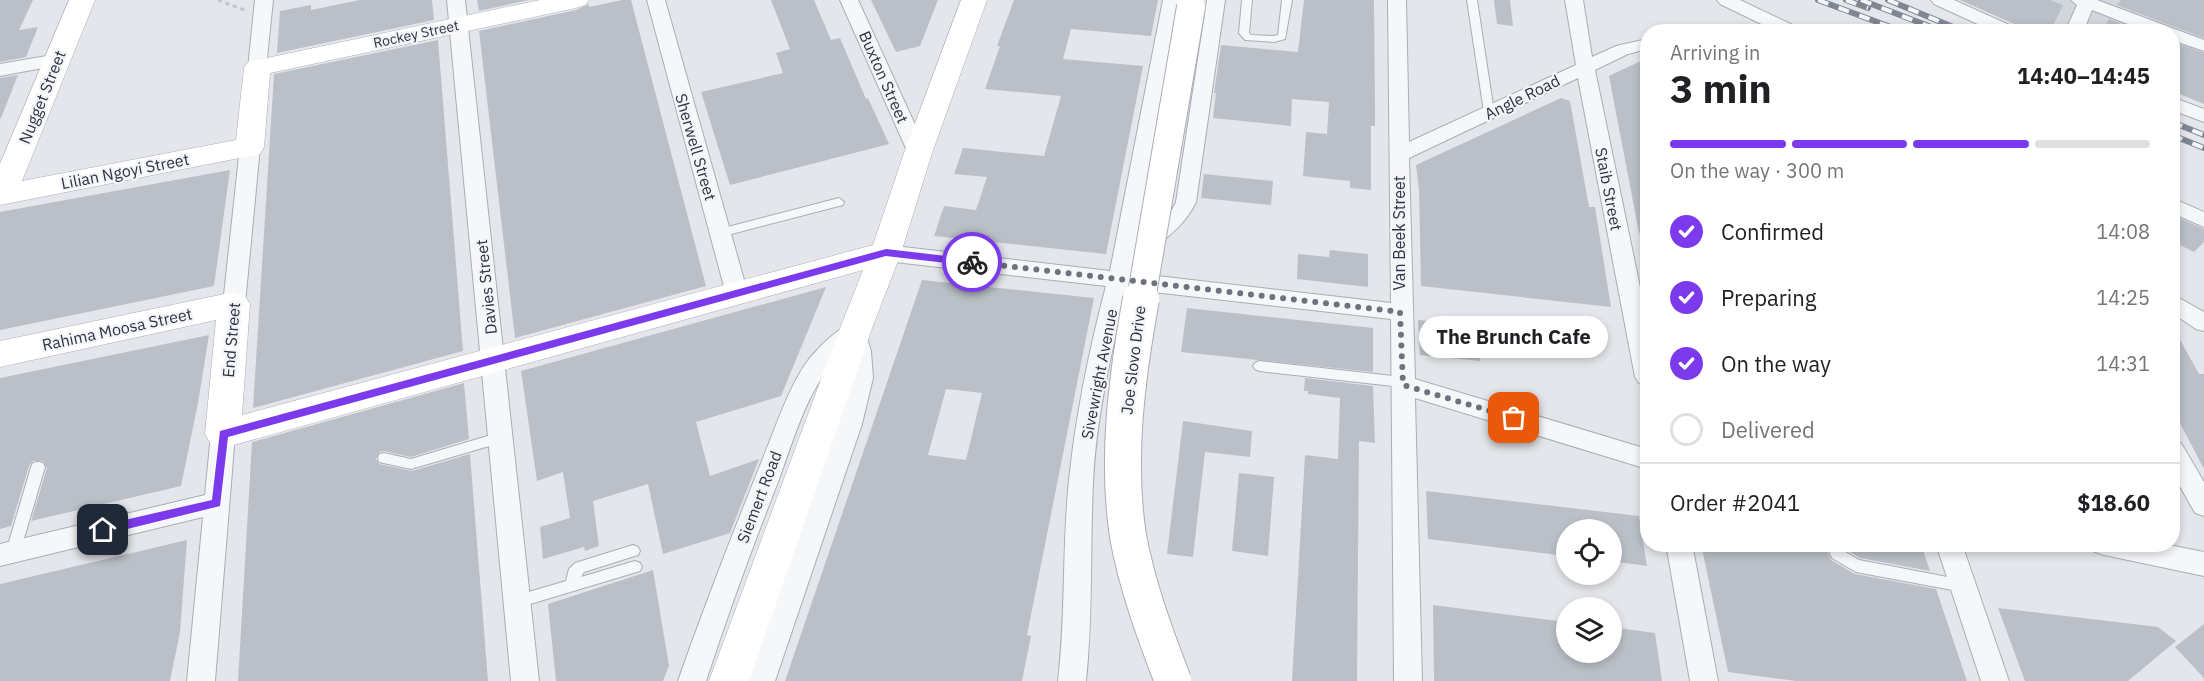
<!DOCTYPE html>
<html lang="en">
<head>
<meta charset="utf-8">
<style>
  body { margin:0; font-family:"IBM Plex Sans",sans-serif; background:#f2f2f2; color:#202124; height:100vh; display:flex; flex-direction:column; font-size:22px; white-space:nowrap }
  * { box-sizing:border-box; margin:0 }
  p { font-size:20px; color:#757577 }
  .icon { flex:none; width:33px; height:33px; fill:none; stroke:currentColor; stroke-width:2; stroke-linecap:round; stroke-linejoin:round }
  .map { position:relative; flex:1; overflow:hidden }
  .panel { position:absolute; left:1640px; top:24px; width:540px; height:528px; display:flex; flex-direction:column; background:#fff; border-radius:24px; box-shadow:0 3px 9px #0003 }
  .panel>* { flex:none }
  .tools { position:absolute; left:1556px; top:519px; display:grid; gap:12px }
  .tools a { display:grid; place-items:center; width:66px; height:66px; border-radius:50%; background:#fff; box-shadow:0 3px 9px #0003; font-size:30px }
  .pin { position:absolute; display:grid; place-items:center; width:51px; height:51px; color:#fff; margin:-26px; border-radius:12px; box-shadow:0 3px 9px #0006 }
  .courier { position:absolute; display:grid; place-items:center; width:60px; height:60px; margin:-30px; border:4px solid #7c3aed; border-radius:50%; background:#fff; color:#222; box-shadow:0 2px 8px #0007 }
  .bubble { position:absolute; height:42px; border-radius:21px; background:#fff; box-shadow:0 3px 9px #0003; font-size:20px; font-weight:700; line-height:42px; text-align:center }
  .headline em { font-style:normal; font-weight:700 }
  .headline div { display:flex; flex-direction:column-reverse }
  .headline { display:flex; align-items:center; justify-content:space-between; height:102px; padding:0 30px }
  h1 { font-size:39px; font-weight:700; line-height:45px }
  .bar { display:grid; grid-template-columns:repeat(4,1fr); gap:9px 6px; align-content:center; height:72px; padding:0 30px }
  .bar i { height:8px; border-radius:4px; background:#e0e0e0 }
  .bar .on { background:#7c3aed }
  .bar p { grid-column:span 4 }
  .line { display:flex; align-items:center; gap:15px; padding:0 30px; border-top:2px solid #e0e0e0 }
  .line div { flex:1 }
  ol { padding:0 30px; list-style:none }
  li { display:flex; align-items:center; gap:18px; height:66px }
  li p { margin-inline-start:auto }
  li .icon { padding:6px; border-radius:50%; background:#7c3aed; color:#fff; stroke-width:4 }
  li:last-child { color:#757577 }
  li i { width:33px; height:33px; border:3px solid #e0e0e0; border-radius:50% }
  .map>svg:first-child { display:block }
  .built { fill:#d2d6dd }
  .building { fill:#bbc0c8; fill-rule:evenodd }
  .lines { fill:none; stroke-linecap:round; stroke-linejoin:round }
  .lane-casing { stroke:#a9adb5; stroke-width:2 }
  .street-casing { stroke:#a9adb5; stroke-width:2 }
  .secondary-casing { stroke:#a9adb5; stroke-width:1 }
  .path { stroke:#c1c4ca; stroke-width:3; stroke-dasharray:4 4; stroke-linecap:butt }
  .lane { fill:#f6f7f9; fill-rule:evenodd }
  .street { fill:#f6f7f9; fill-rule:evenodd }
  .secondary { fill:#fff; fill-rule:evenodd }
  .rail-casing { stroke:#7e8694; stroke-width:6 }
  .rail { stroke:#f4f5f8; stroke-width:4; stroke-dasharray:11; stroke-linecap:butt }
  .secondary-bridge-far1-casing { stroke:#a9adb5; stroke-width:30; stroke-linecap:butt }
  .secondary-bridge-casing { stroke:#a9adb5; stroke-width:38; stroke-linecap:butt }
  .secondary-bridge-far1 { stroke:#fff; stroke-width:28 }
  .secondary-bridge { stroke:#fff; stroke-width:36 }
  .route { fill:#7c3aed }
  .done { stroke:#6c727e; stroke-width:6; stroke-dasharray:0 10.8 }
  .labels { text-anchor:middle; stroke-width:4.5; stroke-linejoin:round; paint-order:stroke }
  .far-street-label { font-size:14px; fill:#2c3443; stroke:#f4f5f8 }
  .street-label { font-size:16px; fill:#2c3443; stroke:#f4f5f8 }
</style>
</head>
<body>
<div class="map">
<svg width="2204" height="681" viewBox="0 0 2204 681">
  <rect width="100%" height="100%" fill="#e4e6eb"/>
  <path class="built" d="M 1967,0 L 2204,0 L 2204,99 L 2172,85 L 2172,32 L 2043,31 Z"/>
  <path class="building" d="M 0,0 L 33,0 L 19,30 L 38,27 L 26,57 L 0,62 Z
    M 360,0 L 432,0 L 434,20 L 277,53 L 280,11 L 311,5 L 311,10 Z
    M 477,0 L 529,0 L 479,11 Z
    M 622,0 L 631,0 L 706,286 L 515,338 L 479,31 L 576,10 L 589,4 L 589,7 Z
    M 771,0 L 814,0 L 831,40 L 840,38 L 866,99 L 868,98 L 889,144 L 730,185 L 701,92 L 783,73 L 776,53 L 790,49 Z
    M 871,0 L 938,0 L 920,46 L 896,52 Z
    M 1014,0 L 1158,0 L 1151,36 L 1071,29 L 1063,59 L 1143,66 L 1106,254 L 934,236 L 944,206 L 976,210 L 987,177 L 954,174 L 963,148 L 1044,156 L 1061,96 L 985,89 L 1000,46 L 997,46 Z
    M 1304,0 L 1374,0 L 1375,106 L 1375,126 L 1371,126 L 1371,190 L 1350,188 L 1350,181 L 1303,176 L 1306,132 L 1327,134 L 1329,102 L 1292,99 L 1291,126 L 1213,118 L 1216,93 L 1214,93 L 1221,45 L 1298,52 Z
    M 1494,0 L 1510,0 L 1513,26 L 1497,24 Z
    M 1960,0 L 2050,0 L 2063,5 L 2050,32 L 2032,32 Z
    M 2121,0 L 2204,0 L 2204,38 L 2117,5 Z
    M 2109,19 L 2141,32 L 2102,32 Z
    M 438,40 L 463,351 L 253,408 L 274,74 Z
    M 2172,42 L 2204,53 L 2204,104 L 2172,91 Z
    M 1647,58 L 1647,232 L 1639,233 L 1609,76 Z
    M 18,75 L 1,118 L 0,118 L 0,78 Z
    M 1561,98 L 1570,101 L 1589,207 L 1595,207 L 1611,307 L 1421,286 L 1419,190 L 1416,165 Z
    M 230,170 L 214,286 L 0,330 L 0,212 Z
    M 1204,174 L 1273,181 L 1271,205 L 1201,198 Z
    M 2172,215 L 2204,229 L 2204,242 L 2194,252 L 2172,241 Z
    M 1330,250 L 1368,254 L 1368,287 L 1297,279 L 1298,254 L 1329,257 Z
    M 922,280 L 1094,298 L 1027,635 L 1031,636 L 1022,681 L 785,681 ZM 946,389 L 982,393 L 966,460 L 928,455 Z
    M 826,287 L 781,396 L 696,422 L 710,476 L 759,459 L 730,533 L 663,554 L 648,484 L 593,501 L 599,546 L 585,551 L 584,547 L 543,559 L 540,527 L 570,518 L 563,472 L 537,481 L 521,371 Z
    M 1187,308 L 1373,328 L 1373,372 L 1181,352 Z
    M 1418,320 L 1477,326 L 1480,361 L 1420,355 Z
    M 2172,325 L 2199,374 L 2204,374 L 2204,469 L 2172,408 Z
    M 209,335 L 198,403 L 181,486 L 31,521 L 47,468 L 43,461 L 33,461 L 29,466 L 11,526 L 0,529 L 0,378 Z
    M 1305,378 L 1373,386 L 1375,443 L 1359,441 L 1357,681 L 1292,681 L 1305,455 L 1338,459 L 1340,398 L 1308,394 L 1308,391 L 1304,391 Z
    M 464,383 L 469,439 L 411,457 L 384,451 L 379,452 L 376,459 L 379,464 L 412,471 L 470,454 L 488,681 L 238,681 L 252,442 Z
    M 1183,421 L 1252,431 L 1250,457 L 1205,452 L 1193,557 L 1167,554 Z
    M 1239,473 L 1274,477 L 1268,556 L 1232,551 Z
    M 1426,491 L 1639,516 L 1647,566 L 1611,561 L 1611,530 L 1566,530 L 1566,556 L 1428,539 Z
    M 187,540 L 180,632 L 170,681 L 0,681 L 0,584 Z
    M 1701,544 L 1824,544 L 1831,560 L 1855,574 L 1936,589 L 1967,681 L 1796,681 L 1728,672 Z
    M 1843,544 L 1921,544 L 1930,571 L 1860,558 L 1844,548 Z
    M 653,570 L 669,666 L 663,681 L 556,681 L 548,604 Z
    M 1433,605 L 1566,622 L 1566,652 L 1611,652 L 1611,627 L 1655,633 L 1662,681 L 1434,681 Z
    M 1998,608 L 2158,627 L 2176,641 L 2128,681 L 2025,681 Z
    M 2204,624 L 2204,678 L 2175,647 Z"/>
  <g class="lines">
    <defs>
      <path id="lane" d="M 1242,0 L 1252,0 L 1249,33 L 1251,35 L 1274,36 L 1278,35 L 1282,0 L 1292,0 L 1285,39 L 1274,42 L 1245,40 L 1239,33 Z
        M 1467,0 L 1477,0 L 1494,112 L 1489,115 L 1484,112 Z
        M 839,198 L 844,202 L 843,205 L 720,237 L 714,233 L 720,229 Z
        M 1259,361 L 1402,377 L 1406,379 L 1408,382 L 1406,385 L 1402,387 L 1259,371 L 1255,369 L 1253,366 L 1255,363 Z
        M 501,432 L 506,433 L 507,437 L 506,441 L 411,469 L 379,462 L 378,458 L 379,454 L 384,453 L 411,459 Z
        M 38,462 L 43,463 L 45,467 L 20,552 L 18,556 L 13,558 L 8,556 L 6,552 L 31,467 L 33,463 Z
        M 1826,544 L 1840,544 L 1842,550 L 1859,560 L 1963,580 L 1968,582 L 1970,586 L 1968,590 L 1963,592 L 1856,572 L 1832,558 Z
        M 633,545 L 638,547 L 640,551 L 638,555 L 584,572 L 581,577 L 635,561 L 640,563 L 642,567 L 640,571 L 517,608 L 512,607 L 510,602 L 512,597 L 566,581 L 569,569 L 575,563 Z"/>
      <path id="street" d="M 255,0 L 273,0 L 266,68 L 263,72 L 251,72 L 248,68 Z
        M 447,0 L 465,0 L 539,681 L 511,681 Z
        M 647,0 L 665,0 L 748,294 L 745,300 L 737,302 L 729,300 L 726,294 Z
        M 840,0 L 858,0 L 928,153 L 925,158 L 918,160 L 911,158 L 908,153 Z
        M 1163,0 L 1181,0 L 1138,236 L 1172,210 L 1176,202 L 1207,0 L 1225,0 L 1196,202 C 1187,221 1166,243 1145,249 L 1137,246 L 1131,273 L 1391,303 L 1388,0 L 1406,0 L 1409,142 L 1576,65 L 1565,0 L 1583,0 L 1592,57 L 1616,46 L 1647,39 L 1647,49 L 1628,54 L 1595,70 L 1647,321 L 1647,386 L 1639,383 L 1635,377 L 1578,78 L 1409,158 L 1415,379 L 1647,449 L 1647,469 L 1415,398 L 1422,681 L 1394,681 L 1391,319 L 1127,289 C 1111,352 1096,418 1093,483 C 1090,549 1093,615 1086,681 L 1058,681 C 1066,614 1062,546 1069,480 C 1076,414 1089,350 1106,286 L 886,261 L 879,258 L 875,253 L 879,248 L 886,245 L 1110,271 Z
        M 1717,0 L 1740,0 L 1799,28 L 1801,32 L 1778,32 L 1720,4 Z
        M 1931,0 L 1954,0 L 2016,28 L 2018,32 L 1995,32 L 1934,4 Z
        M 2071,0 L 2097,0 L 2204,40 L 2204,51 L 2172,40 L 2172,32 L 2148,32 L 2092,10 L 2083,32 L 2065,32 L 2077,5 Z
        M 58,54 L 64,56 L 67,60 L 64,64 L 0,76 L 0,64 Z
        M 2172,97 L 2204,109 L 2204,122 L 2172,110 Z
        M 250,141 L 257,142 L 260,147 L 245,304 L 242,310 L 234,312 L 226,310 L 223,304 L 240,147 L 243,142 Z
        M 2172,198 L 2204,212 L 2204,227 L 2172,213 Z
        M 2172,294 L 2204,312 L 2204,331 L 2196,329 L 2172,313 Z
        M 855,322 L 863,325 L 871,351 L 873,378 L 862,424 L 775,681 L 747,681 L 838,424 L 849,378 L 848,349 C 809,379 795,437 778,482 C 752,548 728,614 706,681 L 678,681 C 704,607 732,535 761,463 C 774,432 789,385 809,359 C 821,345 837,328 855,322 Z
        M 223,424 L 231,427 L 235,434 L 215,681 L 187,681 L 203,517 L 0,566 L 0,544 L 205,495 L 211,434 L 215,427 Z
        M 2172,440 L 2181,443 L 2204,482 L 2204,516 L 2195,513 L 2172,472 Z
        M 1666,544 L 1692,544 L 1718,681 L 1690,681 Z
        M 1936,544 L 1962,544 L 2009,681 L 1981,681 Z
        M 2091,544 L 2164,544 L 2204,552 L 2204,576 L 2104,555 L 2095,552 Z"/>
      <path id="secondary" d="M 69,0 L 95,0 L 22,181 L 236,140 L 244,68 L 248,62 L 540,0 L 589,0 L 585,5 L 576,8 L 270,73 L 264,147 L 260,154 L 0,205 L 0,164 Z
        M 961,0 L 987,0 L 932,153 L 901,253 L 871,331 L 749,681 L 709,681 L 839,331 L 863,270 L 223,448 L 211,444 L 205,434 L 216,320 L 0,367 L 0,341 L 234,292 L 245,296 L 250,304 L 242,415 L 873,245 L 904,153 Z"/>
    </defs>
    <use href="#lane" class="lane-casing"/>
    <use href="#street" class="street-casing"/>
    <use href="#secondary" class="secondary-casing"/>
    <path class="path" d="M 218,0 L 247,11"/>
    <use href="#lane" class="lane"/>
    <use href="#street" class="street"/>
    <use href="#secondary" class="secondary"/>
    <defs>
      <path id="rail" d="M 1818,0 L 1904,32
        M 1846,0 L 1868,8
        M 1861,0 L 1944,32
        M 1888,0 L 1965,32
        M 2172,122 L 2204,135
        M 2172,135 L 2204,148"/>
    </defs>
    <use href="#rail" class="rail-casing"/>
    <use href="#rail" class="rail"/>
    <defs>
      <path id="secondary-bridge-far1" d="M 1141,300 L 1191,7"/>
      <path id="secondary-bridge" d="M 1141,299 C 1127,376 1116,458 1128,536 C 1137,586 1155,634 1173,681"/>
    </defs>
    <use href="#secondary-bridge-far1" class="secondary-bridge-far1-casing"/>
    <use href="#secondary-bridge" class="secondary-bridge-casing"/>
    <use href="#secondary-bridge-far1" class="secondary-bridge-far1"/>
    <use href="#secondary-bridge" class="secondary-bridge"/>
  </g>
  <path class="route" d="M 886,249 L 972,259 L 977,262 L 972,266 L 886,256 L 228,437 L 220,506 L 103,535 L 98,530 L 103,525 L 212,500 L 220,431 Z"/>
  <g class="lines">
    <path class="done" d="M 972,262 L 1400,312 L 1403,385 L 1514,418"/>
  </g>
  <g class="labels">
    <g class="far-street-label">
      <text transform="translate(416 34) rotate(-12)" y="5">Rockey Street</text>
    </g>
    <g class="street-label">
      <text transform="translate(884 77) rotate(66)" y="6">Buxton Street</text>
      <text transform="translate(42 97) rotate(-68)" y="6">Nugget Street</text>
      <text transform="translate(1522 97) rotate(-26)" y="6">Angle Road</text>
      <text transform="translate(696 147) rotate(74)" y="6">Sherwell Street</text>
      <text transform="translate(125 171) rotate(-11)" y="6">Lilian Ngoyi Street</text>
      <text transform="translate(1609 189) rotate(79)" y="6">Staib Street</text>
      <text transform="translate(1399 233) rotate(-90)" y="6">Van Beek Street</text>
      <text transform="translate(486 287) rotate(-96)" y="6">Davies Street</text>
      <text transform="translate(117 329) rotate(-12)" y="6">Rahima Moosa Street</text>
      <text transform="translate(231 340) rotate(-85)" y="6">End Street</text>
      <text transform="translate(1133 360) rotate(-83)" y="6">Joe Slovo Drive</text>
      <text transform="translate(1099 374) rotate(-79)" y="6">Sivewright Avenue</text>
      <text transform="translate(759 497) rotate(-69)" y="6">Siemert Road</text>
    </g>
  </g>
</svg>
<div class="tools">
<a><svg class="icon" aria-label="locate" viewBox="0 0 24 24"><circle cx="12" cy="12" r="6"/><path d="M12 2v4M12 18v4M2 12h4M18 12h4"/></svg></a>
<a><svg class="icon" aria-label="layers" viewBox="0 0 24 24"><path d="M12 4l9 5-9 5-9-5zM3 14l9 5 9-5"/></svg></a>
</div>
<div class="pin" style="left:1514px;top:418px;background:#ea580c"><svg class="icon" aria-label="bag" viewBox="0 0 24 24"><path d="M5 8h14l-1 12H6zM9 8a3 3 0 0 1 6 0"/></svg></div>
<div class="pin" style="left:103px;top:530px;background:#1f2937"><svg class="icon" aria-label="home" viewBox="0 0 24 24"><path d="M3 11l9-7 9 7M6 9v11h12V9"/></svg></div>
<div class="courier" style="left:972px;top:262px"><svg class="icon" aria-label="bike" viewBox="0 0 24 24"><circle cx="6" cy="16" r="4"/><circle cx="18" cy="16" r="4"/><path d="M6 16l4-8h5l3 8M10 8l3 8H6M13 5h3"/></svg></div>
<div class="bubble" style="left:1419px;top:316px;width:189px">The Brunch Cafe</div>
<section class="panel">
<div class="headline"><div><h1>3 min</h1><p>Arriving in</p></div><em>14:40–14:45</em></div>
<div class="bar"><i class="on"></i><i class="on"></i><i class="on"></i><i></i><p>On the way · 300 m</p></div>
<ol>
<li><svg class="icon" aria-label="check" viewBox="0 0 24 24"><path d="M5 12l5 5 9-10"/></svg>Confirmed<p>14:08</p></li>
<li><svg class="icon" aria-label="check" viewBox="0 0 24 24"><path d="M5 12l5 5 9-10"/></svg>Preparing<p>14:25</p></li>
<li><svg class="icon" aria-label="check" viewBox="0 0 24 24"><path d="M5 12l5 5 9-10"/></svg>On the way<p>14:31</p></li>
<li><i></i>Delivered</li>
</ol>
<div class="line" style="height:78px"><div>Order #2041</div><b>$18.60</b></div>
</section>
</div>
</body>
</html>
